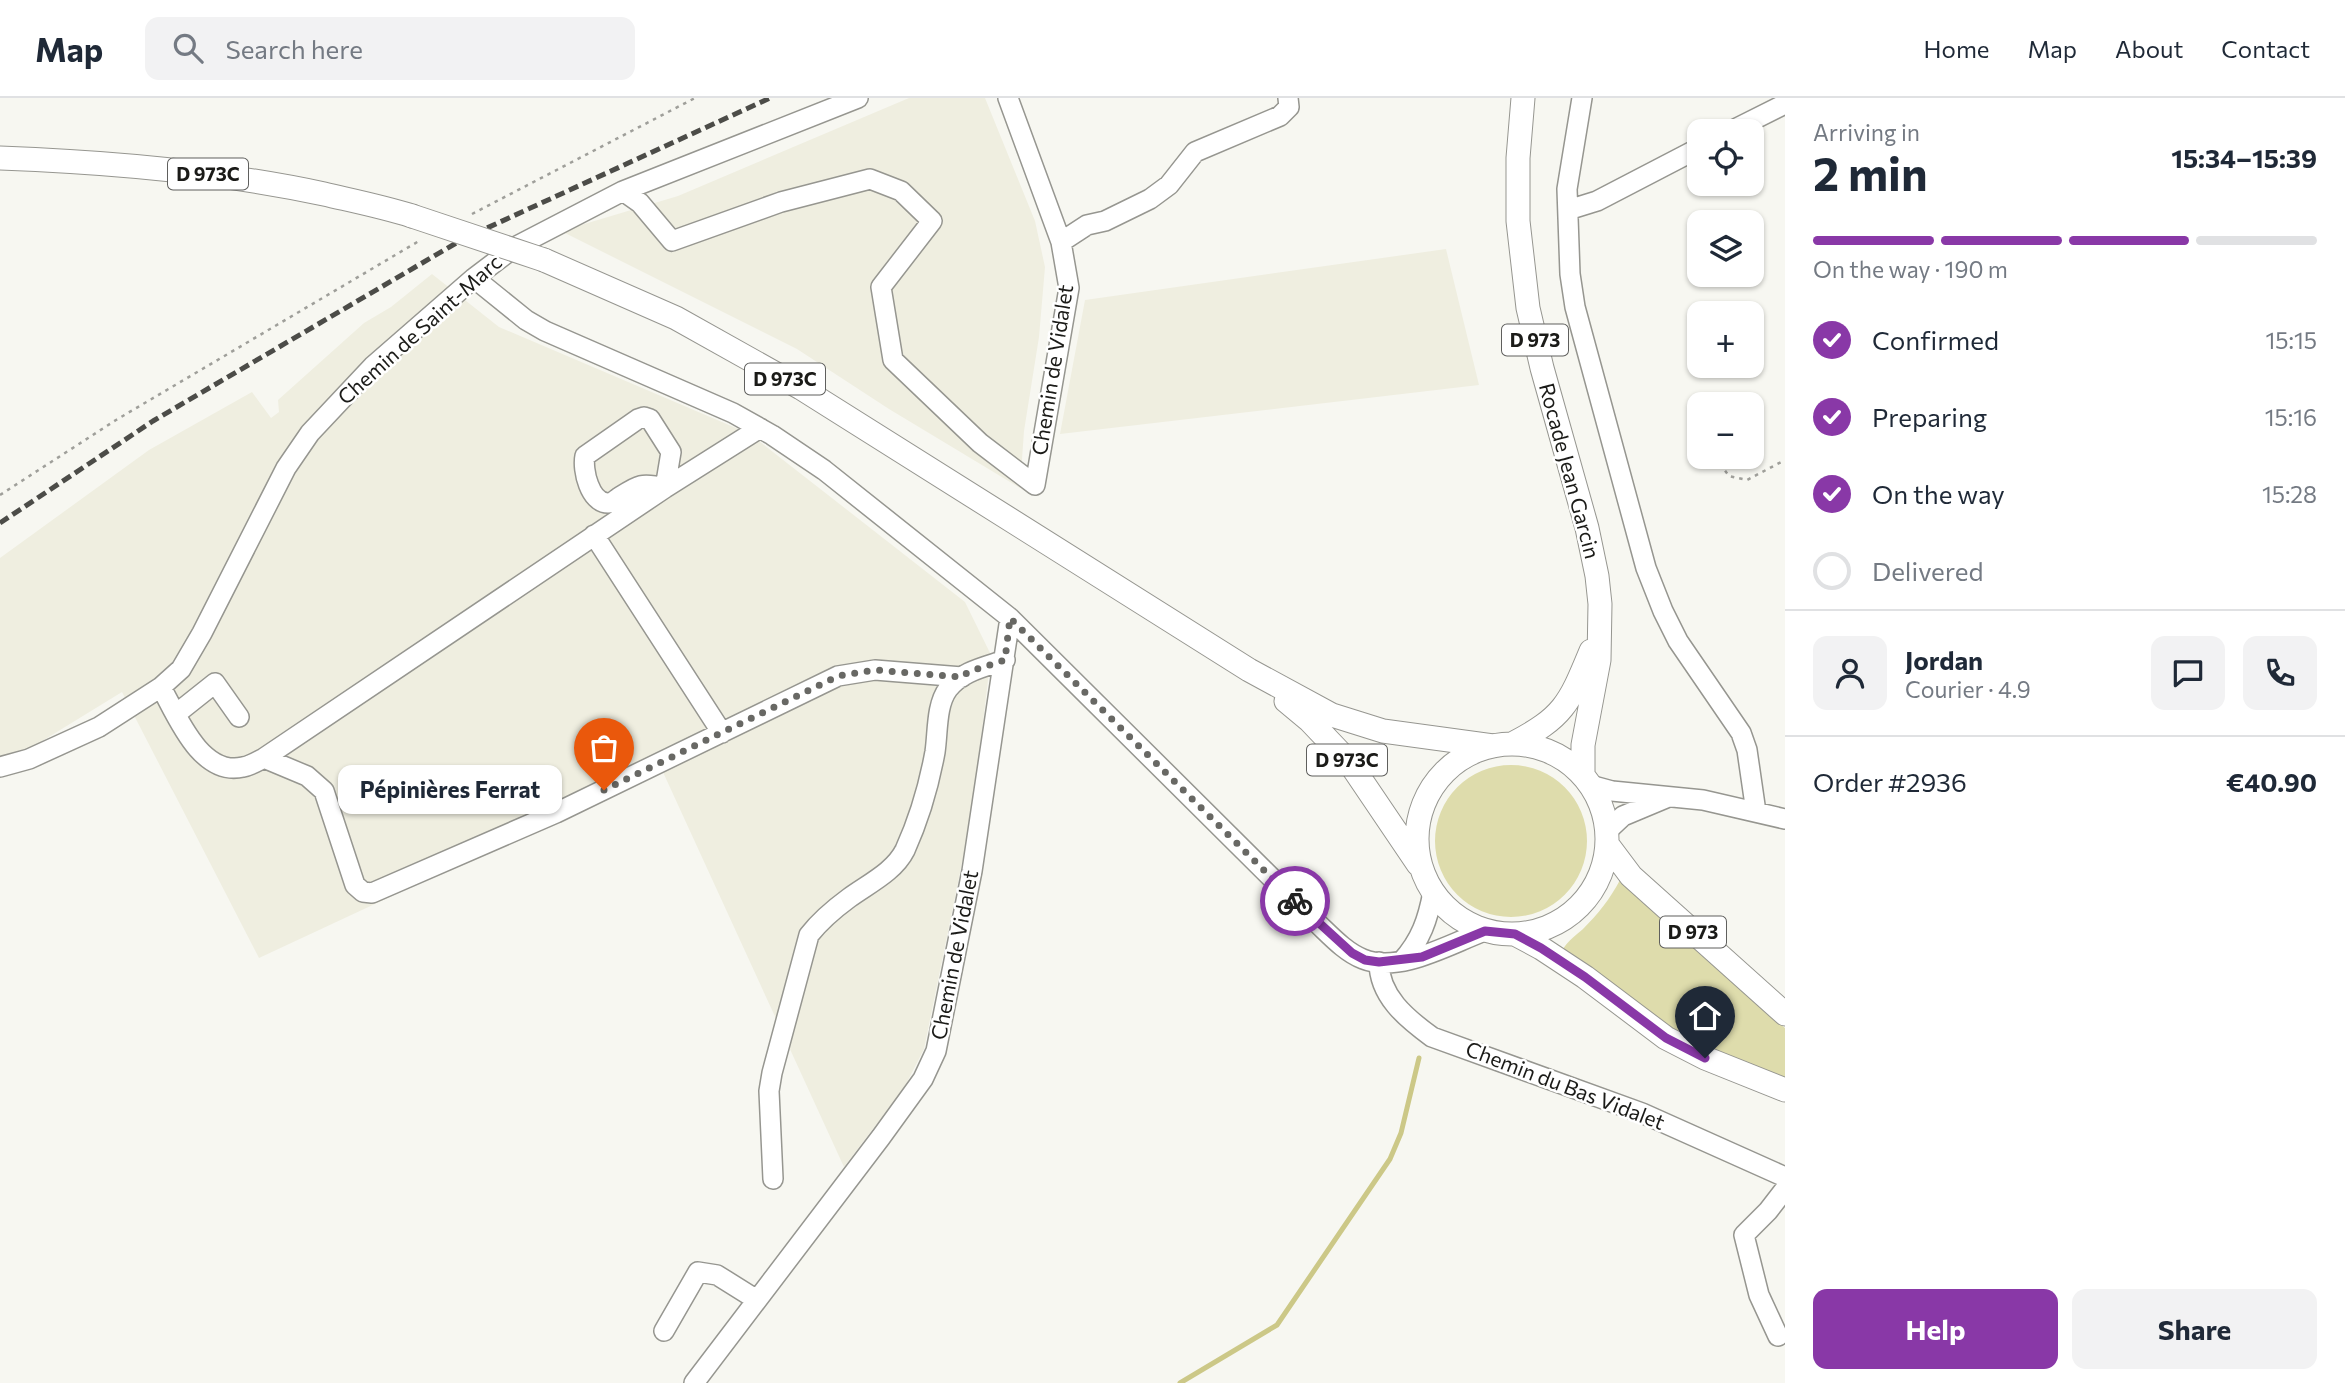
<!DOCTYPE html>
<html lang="en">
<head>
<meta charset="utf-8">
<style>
  body { margin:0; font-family:Commissioner,sans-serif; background:#f2f2f3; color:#1f2937; height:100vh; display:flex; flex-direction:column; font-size:26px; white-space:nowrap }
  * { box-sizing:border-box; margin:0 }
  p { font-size:23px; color:#747a83 }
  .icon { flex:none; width:38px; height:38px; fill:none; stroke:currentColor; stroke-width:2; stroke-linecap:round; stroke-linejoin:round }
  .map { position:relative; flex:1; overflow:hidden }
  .sheet { display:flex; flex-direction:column; background:#fff; width:560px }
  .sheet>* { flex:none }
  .buttons { position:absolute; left:1687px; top:21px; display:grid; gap:14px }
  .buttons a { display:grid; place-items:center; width:77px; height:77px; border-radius:14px; background:#fff; box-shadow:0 2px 5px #0004; font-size:35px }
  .pin { position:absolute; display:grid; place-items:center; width:60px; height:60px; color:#fff; margin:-72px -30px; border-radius:50% 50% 50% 0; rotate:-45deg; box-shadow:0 0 7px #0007 }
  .pin .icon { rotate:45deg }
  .courier { position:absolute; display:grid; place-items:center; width:70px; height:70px; margin:-35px; border:5px solid #8938a7; border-radius:50%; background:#fff; color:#222; box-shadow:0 2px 9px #0007 }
  .bubble { position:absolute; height:49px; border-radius:14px; background:#fff; box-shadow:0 2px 5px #0004; font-size:23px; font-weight:700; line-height:49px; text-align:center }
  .overview em { font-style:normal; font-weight:700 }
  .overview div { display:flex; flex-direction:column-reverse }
  .overview { display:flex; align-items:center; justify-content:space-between; height:119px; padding:0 28px }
  h1 { font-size:46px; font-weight:700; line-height:52px }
  .bar { display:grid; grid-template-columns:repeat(4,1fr); gap:10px 7px; align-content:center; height:84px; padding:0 28px }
  .bar i { height:9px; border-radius:5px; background:#e0e1e3 }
  .bar .active { background:#8938a7 }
  .bar p { grid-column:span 4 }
  .line { display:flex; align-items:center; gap:18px; padding:0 28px; border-top:2px solid #e0e1e3 }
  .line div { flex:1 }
  .round { display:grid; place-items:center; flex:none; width:74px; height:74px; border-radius:14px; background:#f2f2f3 }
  ol { padding:0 28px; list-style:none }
  li { display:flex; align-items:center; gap:21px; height:77px }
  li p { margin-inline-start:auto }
  li .icon { padding:7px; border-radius:50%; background:#8938a7; color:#fff; stroke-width:4 }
  li:last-child { color:#747a83 }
  li i { width:38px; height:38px; border:4px solid #e0e1e3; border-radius:50% }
  .button { display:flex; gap:14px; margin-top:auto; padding:14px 28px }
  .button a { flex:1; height:80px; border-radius:14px; background:#8938a7; color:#fff; font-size:28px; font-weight:700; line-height:80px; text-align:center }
  .button a+a { background:#f2f2f3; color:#1f2937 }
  header { display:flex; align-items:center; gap:42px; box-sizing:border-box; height:98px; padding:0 35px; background:#fff; border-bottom:2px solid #e0e1e3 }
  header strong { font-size:33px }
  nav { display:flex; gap:38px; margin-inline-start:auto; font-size:24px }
  .search { width:490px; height:63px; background:#f2f2f3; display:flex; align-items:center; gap:18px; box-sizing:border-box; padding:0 24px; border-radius:14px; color:#747a83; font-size:26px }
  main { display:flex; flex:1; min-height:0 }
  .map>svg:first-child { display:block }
  .built { fill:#efeee0 }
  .green { fill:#dedcac }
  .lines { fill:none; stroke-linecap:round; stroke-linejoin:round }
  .stream { stroke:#ccc887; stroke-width:5 }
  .minor-casing { stroke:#969690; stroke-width:22 }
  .major-casing { stroke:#969690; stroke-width:25 }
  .path { stroke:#9f9f9a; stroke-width:2.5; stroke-dasharray:3.5 5; stroke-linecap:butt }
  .minor { stroke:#fff; stroke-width:19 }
  .major { stroke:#fff; stroke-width:23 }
  .rail { stroke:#4c4c48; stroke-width:5; stroke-dasharray:10 5; stroke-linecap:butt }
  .major-bridge-casing { stroke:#969690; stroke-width:25; stroke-linecap:butt }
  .major-bridge { stroke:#fff; stroke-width:23 }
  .done { stroke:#686864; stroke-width:7; stroke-dasharray:0 12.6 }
  .route { stroke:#8938a7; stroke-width:9 }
  .labels { text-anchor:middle; stroke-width:5; stroke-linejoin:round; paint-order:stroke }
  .shield { fill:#fff; stroke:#5f5f5d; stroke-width:2 }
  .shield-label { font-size:19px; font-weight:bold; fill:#1b1b18 }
  .street-label { font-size:21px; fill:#1b1b18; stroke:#fff }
</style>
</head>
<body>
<header>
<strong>Map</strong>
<div class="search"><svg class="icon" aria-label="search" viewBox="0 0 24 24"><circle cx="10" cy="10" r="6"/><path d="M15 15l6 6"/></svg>Search here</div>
<nav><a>Home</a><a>Map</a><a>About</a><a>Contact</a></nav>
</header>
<main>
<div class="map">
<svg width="1785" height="1285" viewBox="0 0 1785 1285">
  <rect width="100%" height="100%" fill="#f7f7f1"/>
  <path class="built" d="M 909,0 L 985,0 L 1035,123 L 1045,169 L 1039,239 L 1024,333 L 1020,390 L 889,311 L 797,251 L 561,133 L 678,98 Z
    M 1446,151 L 1479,287 L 1060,336 L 1085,202 Z
    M 432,176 L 499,229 L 750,336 L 965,504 L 991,557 L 972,716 L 924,951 L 904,990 L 844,1069 L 662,672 L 259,860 L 122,594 L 34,648 L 0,659 L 0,460 L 149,352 L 252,294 L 271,320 L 279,314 L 278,302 L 364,225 L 391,209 Z"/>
  <path class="green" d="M1435 743a76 76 0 1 1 152 0a76 76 0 1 1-152 0Z
    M 1620,782 L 1785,930 L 1785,982 L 1741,965 L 1677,933 L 1563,851 C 1569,842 1575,838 1583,831 C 1598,816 1610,801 1620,782 Z"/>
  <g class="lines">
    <path class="stream" d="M 1180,1285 L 1277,1227 L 1390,1061 L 1401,1035 L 1419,960"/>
    <defs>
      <path id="minor" d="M 1582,0 L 1567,91 L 1570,176 L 1575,209 L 1646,470 L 1663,513 L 1678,543 L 1741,635 L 1747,652 L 1756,714
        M 1731,33 L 1785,6
        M 623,93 L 640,105 L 672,143 L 781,104 L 870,81 L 901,93 L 932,123 L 881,189 L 893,262 L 980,345 L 1035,387 L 1069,190 L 1061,144 L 1008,0
        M 1568,112 L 1597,103 L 1699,50
        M 1061,144 L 1087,127 L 1105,123 L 1150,101 L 1169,87 L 1195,54 L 1280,18 L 1289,9 L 1288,0
        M 474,180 L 526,222 L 545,233 L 733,315 L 772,337 L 824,372 L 1010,520 L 1316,824 C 1330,837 1345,854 1363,861 C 1400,876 1451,845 1485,833
        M 644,319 L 650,321 L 671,354 L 665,390 C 641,384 638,387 618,400 C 614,403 612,405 608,405 C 590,405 582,372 585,358 L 638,321 Z
        M 594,437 L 722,635
        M 161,589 C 177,618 201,679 243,669 C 250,668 258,663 264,660 L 665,390 L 760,330
        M 176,616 L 215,585 L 239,619
        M 264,660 L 307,678 L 324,693 L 355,787 L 363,794 L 372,795 L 556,715 L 838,578 L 875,572 L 962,579
        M 0,669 L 29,661 L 99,629 L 161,589 L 181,571 L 202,535 L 286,370 L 310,335 L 373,268 L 474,180 L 515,149 L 623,93 L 858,0
        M 1590,687 L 1612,693 L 1703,702 L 1785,721
        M 1607,733 L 1623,718 L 1666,700
        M 1402,863 C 1421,842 1428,821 1433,794
        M 1379,864 C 1379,898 1406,920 1432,939 L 1642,1015 L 1785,1079
        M 773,1081 L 769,993 L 772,975 L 809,837 C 820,823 834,811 849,800 C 868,786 894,774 905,752 C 919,721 929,687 935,654 C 938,634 936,607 948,591 C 962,573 985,569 1005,562
        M 664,1233 L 698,1174 L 717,1177 L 757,1202
        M 1778,1238 L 1759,1197 L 1744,1137 L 1768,1113 L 1785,1091
        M 694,1285 L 881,1039 L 923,981 L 936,953 L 972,773 L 1010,520"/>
      <path id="major" d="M 1523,0 L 1518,60 L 1518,123 L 1528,210 L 1542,270 L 1587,430 L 1597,478 L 1600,506 L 1599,562 L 1583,647 L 1583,678
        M 0,60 C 109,64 217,73 324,96 C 354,103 384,109 412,118
        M 544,162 L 676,220 L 801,290 L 1249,572 L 1332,617 L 1383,633 L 1493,648
        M 1286,603 L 1310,623 L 1349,664 L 1418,766
        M 1512,646 C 1564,619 1569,606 1591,553
        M1417 741a95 95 0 1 1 190 0a95 95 0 1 1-190 0Z
        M 1607,746 L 1631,778 L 1785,916
        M 1515,836 L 1541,850 L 1585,879 L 1666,940 L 1705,960 L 1785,992"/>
    </defs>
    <use href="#minor" class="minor-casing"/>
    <use href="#major" class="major-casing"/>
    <path class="path" d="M 472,116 L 695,0
      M 1715,359 L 1729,378 L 1747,382 L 1785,362
      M 0,397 L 116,322 L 419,143"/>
    <use href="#minor" class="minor"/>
    <use href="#major" class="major"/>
    <path class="rail" d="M 0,425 L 153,323 L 463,141 L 770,0"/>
    <defs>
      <path id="major-bridge" d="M 412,118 L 544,162"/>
    </defs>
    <use href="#major-bridge" class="major-bridge-casing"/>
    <use href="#major-bridge" class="major-bridge"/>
  </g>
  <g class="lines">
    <path class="done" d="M 604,692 L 838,578 L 875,572 L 962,579 L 968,574 L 1005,562 L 1010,520 L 1295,803"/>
    <path class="route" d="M 1295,803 L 1352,855 L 1365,862 L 1379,864 L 1422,859 L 1485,833 L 1515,836 L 1541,850 L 1585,879 L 1666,940 L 1705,960"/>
  </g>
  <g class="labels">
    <g class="shield">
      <rect x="168" y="60.5" width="80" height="31" rx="5"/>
      <rect x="1502" y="226.5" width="66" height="31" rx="5"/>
      <rect x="745" y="265.5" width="80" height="31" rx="5"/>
      <rect x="1307" y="646.5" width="80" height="31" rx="5"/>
      <rect x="1660" y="818.5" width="66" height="31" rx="5"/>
    </g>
    <g class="shield-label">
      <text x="208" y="83">D 973C</text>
      <text x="1535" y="249">D 973</text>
      <text x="785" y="288">D 973C</text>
      <text x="1347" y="669">D 973C</text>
      <text x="1693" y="841">D 973</text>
    </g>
    <g class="street-label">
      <text transform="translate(420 232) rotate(-42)" y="7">Chemin de Saint-Marc</text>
      <text transform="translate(1053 272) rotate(-81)" y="7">Chemin de Vidalet</text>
      <text transform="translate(1569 373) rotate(75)" y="7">Rocade Jean Garcin</text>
      <text transform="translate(955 857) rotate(-79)" y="7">Chemin de Vidalet</text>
      <text transform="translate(1565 988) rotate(21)" y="7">Chemin du Bas Vidalet</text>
    </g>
  </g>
</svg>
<div class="buttons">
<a><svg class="icon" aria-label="locate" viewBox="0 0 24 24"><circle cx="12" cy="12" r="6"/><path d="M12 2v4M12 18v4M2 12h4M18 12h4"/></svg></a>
<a><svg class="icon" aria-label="layers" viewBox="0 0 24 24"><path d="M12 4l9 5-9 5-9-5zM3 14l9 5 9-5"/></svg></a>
<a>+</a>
<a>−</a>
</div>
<div class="pin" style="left:604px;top:692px;background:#ea580c"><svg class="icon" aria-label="bag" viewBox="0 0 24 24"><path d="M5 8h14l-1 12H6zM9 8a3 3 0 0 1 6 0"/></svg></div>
<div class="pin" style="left:1705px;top:960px;background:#1f2937"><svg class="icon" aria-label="home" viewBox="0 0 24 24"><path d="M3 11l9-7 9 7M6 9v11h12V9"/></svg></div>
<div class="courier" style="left:1295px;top:803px"><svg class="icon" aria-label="bike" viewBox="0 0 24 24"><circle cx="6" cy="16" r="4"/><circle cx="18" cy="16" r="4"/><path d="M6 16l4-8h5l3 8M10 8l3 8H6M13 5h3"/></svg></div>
<div class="bubble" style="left:338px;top:667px;width:224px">Pépinières Ferrat</div>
</div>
<section class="sheet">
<div class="overview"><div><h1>2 min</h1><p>Arriving in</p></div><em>15:34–15:39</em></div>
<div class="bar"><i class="active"></i><i class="active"></i><i class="active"></i><i></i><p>On the way · 190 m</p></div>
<ol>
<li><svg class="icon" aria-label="check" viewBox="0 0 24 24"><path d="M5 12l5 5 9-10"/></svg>Confirmed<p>15:15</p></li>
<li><svg class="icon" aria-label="check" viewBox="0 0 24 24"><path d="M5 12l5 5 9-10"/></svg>Preparing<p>15:16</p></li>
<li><svg class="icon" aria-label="check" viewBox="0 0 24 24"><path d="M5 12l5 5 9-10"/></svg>On the way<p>15:28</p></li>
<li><i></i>Delivered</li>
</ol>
<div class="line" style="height:126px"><a class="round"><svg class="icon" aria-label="person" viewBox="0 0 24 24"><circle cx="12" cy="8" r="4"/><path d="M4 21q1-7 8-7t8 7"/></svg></a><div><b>Jordan</b><p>Courier · 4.9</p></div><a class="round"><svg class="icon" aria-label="chat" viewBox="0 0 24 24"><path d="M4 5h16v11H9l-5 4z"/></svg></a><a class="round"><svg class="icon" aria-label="phone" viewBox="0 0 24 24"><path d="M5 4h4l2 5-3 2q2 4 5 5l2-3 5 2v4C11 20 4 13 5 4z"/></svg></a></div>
<div class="line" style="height:91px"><div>Order #2936</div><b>€40.90</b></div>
<div class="button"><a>Help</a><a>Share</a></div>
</section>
</main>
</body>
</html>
